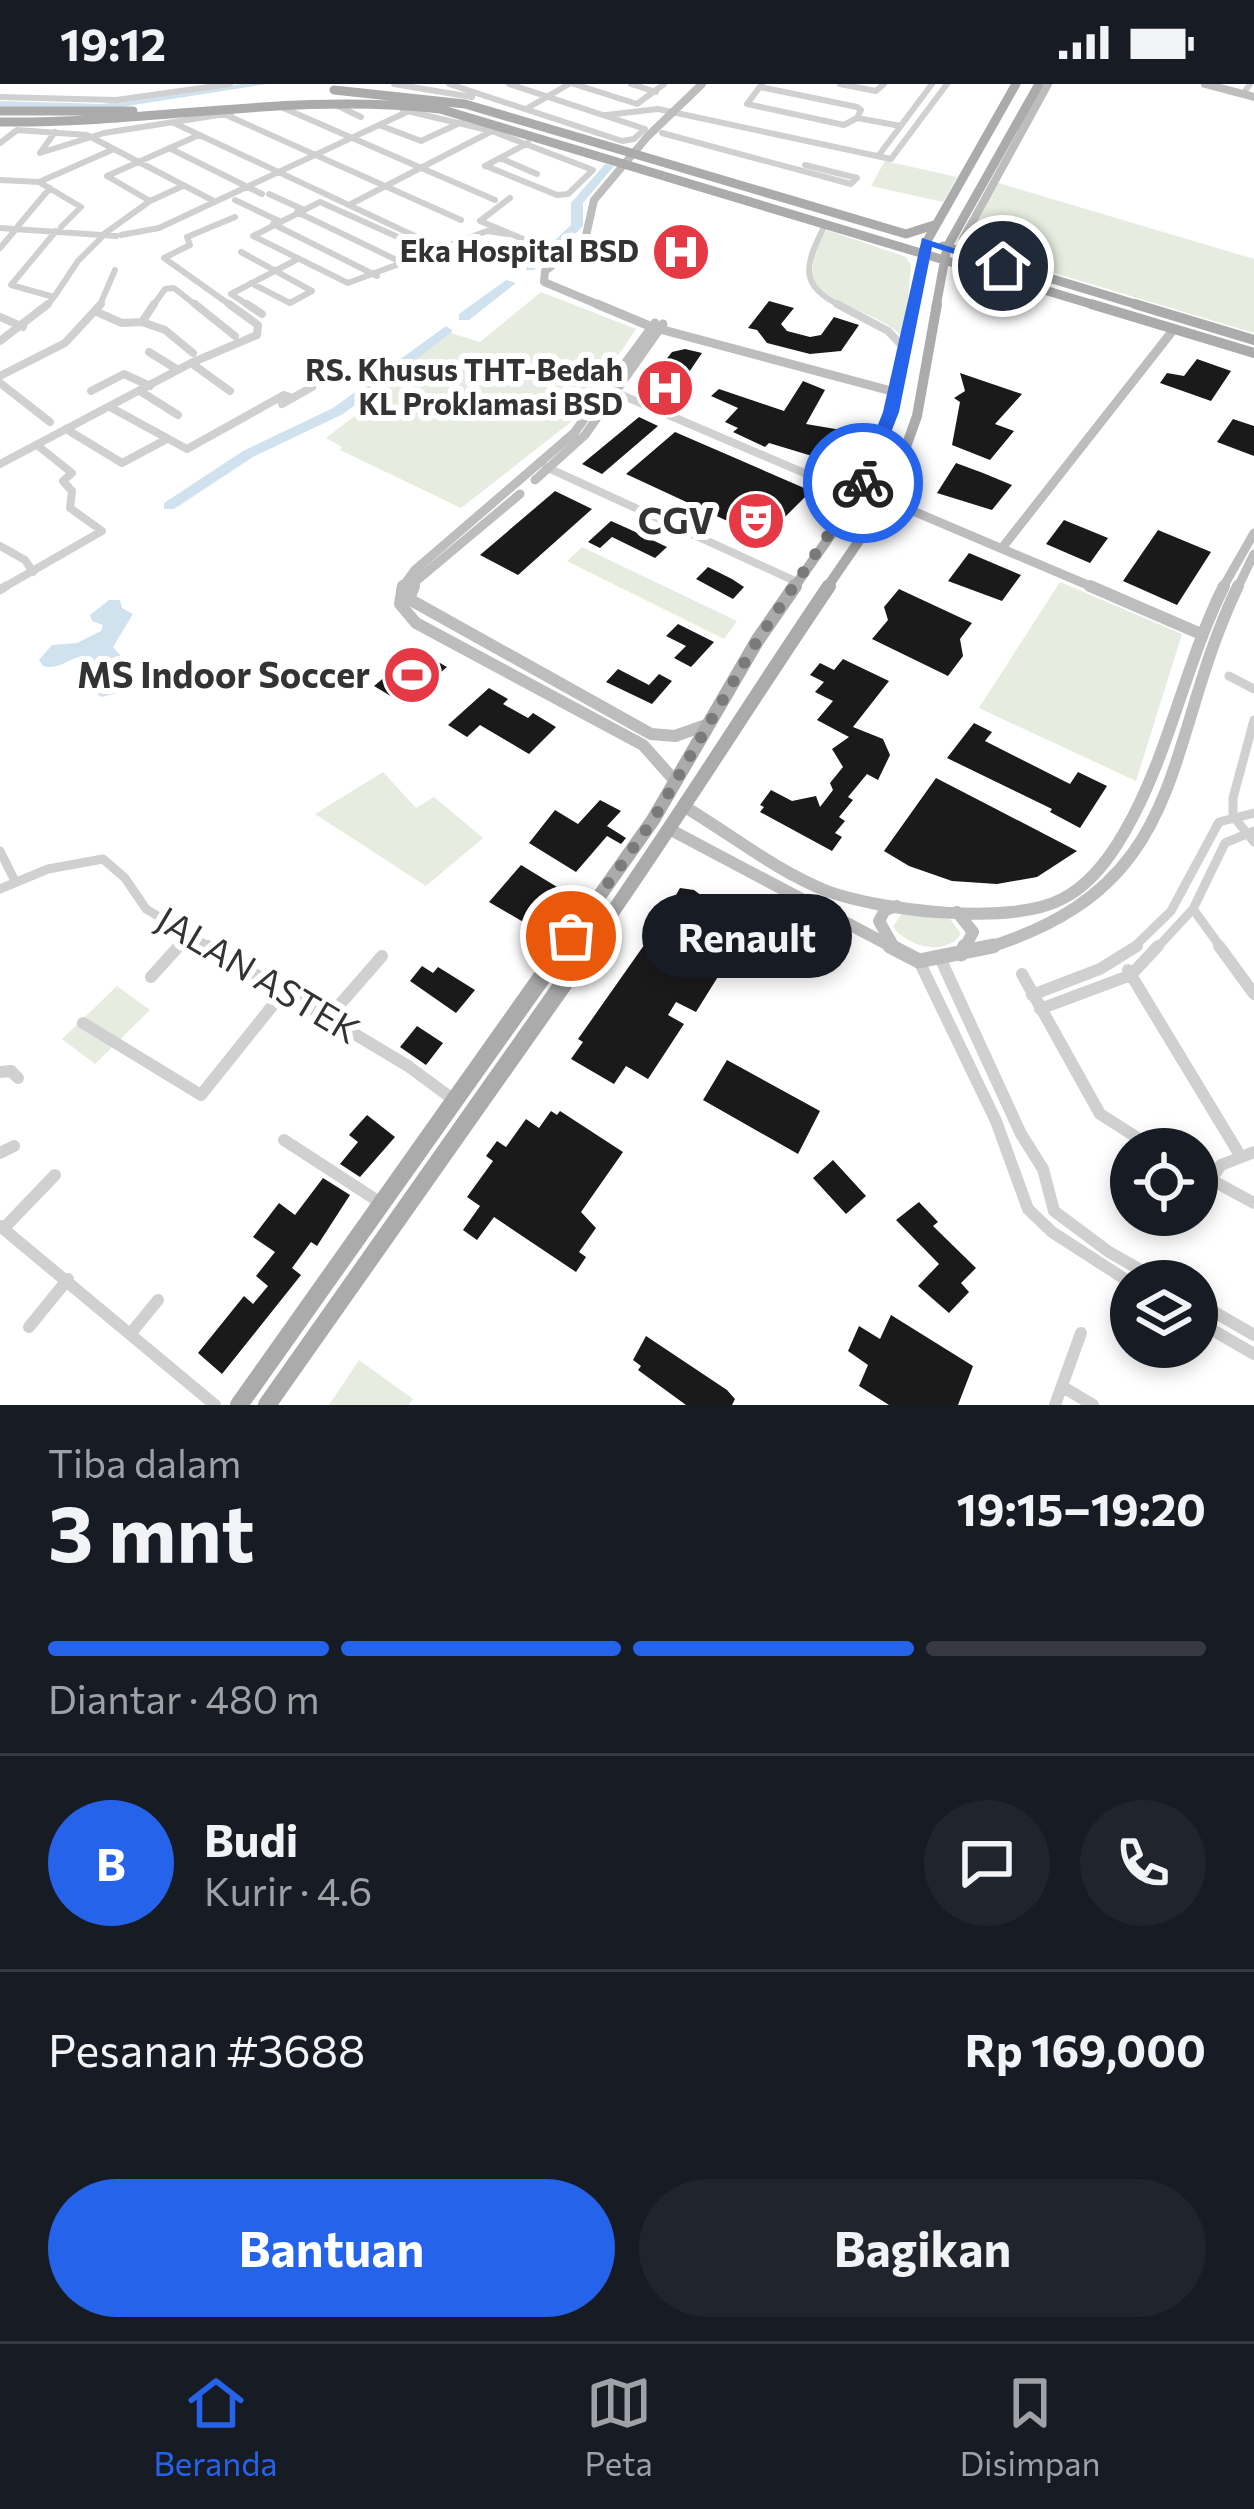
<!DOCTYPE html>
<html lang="id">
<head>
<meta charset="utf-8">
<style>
  body { margin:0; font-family:Commissioner,sans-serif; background:#20242c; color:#f1f3f6; height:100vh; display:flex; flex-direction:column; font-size:45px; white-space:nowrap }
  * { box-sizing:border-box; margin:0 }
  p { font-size:39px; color:#9ea1a6 }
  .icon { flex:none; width:66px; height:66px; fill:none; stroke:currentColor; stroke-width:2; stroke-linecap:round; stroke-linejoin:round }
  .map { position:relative; height:1321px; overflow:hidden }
  .side { display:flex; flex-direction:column; background:#171b24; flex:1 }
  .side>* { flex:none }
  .buttons { position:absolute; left:1110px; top:1044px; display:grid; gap:24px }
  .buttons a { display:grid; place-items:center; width:108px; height:108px; border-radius:50%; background:#171b24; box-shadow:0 6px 18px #0003; font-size:60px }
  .pin { position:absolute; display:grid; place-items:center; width:102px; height:102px; color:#fff; margin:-51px; border:6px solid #fff; border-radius:50%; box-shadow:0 3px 12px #0007 }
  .courier { position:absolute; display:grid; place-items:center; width:120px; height:120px; margin:-60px; border:9px solid #2563eb; border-radius:50%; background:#fff; color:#222; box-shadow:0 3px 15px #0007 }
  .bubble { position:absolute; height:84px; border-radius:42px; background:#171b24; box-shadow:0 6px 18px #0003; font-size:39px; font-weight:700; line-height:84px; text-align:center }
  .summary em { font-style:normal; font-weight:700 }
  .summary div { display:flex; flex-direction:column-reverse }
  .summary { display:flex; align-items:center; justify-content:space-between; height:204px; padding:0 48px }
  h1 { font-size:78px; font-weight:700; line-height:90px }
  .bar { display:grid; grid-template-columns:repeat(4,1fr); gap:18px 12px; align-content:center; height:144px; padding:0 48px }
  .bar i { height:15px; border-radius:9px; background:#363941 }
  .bar .selected { background:#2563eb }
  .bar p { grid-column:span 4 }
  .line { display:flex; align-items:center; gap:30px; padding:0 48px; border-top:3px solid #363941 }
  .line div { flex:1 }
  .round { display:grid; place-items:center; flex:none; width:126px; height:126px; border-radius:63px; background:#20242c }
  .button { display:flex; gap:24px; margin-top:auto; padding:24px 48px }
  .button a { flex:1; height:138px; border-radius:72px; background:#2563eb; color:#fff; font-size:48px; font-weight:700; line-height:138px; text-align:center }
  .button a+a { background:#20242c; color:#f1f3f6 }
  .status { display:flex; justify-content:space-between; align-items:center; height:84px; padding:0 60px; background:#171b24; direction:ltr }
  .status svg { height:33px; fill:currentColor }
  .tab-bar { display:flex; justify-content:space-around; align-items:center; height:168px; border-top:3px solid #363941; background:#171b24; font-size:33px; color:#9ea1a6 }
  .tab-bar a { display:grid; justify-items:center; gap:6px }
  .tab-bar .selected { color:#2563eb }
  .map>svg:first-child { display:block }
  .green { fill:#e6ecdf }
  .water { fill:#cfe2ee }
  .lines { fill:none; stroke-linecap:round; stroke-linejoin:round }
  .river { fill:#cfe2ee; fill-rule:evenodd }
  .building { fill:#1a1a1a }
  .street-far3 { stroke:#d0d0d0; stroke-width:6 }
  .street-far2 { stroke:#d0d0d0; stroke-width:8 }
  .street-far1 { stroke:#d0d0d0; stroke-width:9 }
  .street { stroke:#d0d0d0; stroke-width:12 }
  .secondary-far3 { stroke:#bdbdbd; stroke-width:8 }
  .secondary-far2 { stroke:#bdbdbd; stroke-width:9 }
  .secondary-far1 { stroke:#bdbdbd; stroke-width:12 }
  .secondary { stroke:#bdbdbd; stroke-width:15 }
  .primary-far3 { stroke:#ababab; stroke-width:9 }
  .primary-far2 { stroke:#ababab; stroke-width:10 }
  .primary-far1 { stroke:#ababab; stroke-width:14 }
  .primary { stroke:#ababab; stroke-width:18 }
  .route { fill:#2563eb }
  .done { stroke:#7a7a7a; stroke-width:12; stroke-dasharray:0 21.6 }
  .labels { text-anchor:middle; stroke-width:12; stroke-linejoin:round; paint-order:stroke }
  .far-poi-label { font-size:30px; font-weight:bold; fill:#333; stroke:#fff; text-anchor:end }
  .poi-label { font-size:36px; font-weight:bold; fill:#333; stroke:#fff; text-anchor:end }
  .street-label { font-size:36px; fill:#333; stroke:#fff }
</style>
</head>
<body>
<div class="status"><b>19:12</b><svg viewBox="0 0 49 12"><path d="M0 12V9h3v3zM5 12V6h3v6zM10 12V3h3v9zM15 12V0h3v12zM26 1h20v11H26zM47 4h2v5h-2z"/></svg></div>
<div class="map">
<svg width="1254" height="1321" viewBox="0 0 1254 1321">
  <rect width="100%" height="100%" fill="#fff"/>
  <path class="green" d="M 885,77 L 957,93 L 943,118 L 871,102 Z
    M 995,98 L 1254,175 L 1254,249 L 978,166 L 968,157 Z
    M 827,146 L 906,173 L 911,182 L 904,254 C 877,227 837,225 812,197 L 814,164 Z
    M 541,208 L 636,245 L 576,334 L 461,424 L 340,366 L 342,363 L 326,354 L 374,317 L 377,302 L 451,249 L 480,258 Z
    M 582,463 L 737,537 L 724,555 L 567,477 Z
    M 1060,498 L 1182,550 L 1136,697 L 979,624 Z
    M 383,688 L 416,724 L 434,713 L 483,754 L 426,802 L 315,730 Z
    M 902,829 L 950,835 L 961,850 C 946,873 908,863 893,843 Z
    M 117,902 L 150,926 L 95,980 L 62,955 Z
    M 359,1276 L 413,1315 L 409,1321 L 329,1321 Z"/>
  <path class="water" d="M 109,516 L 120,516 L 122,524 L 133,530 L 113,563 L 120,571 L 119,582 L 127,599 L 120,608 L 102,613 L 89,606 L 96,589 L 86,573 C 70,571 62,587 43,582 L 39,576 L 52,561 L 77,559 L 101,547 L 103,541 L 92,537 L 90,531 Z"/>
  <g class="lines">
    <path class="river" d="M 241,0 L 267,0 L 102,26 L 0,23 L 0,17 L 102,20 Z
      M 605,80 L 614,82 L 583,119 L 583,142 L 560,165 L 552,165 L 552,159 L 571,141 L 571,119 Z
      M 542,167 L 552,170 L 534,186 L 526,186 L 526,180 Z
      M 506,196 L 516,199 L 469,236 L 459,236 L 459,230 Z
      M 446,242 L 452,246 L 451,249 L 343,330 L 253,373 L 174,425 L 164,425 L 164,419 L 243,367 L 333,324 Z"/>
  </g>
  <path class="building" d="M 769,217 L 794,224 L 781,240 L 787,247 L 810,253 L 821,251 L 834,233 L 859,241 L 841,267 L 810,270 L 767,259 L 757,246 L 748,244 Z
    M 685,265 L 702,269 L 683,297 L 691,300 L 688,304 L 671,319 L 641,307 L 672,268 Z
    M 1197,275 L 1231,287 L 1211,317 L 1160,299 L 1167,289 L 1184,292 Z
    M 960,289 L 1022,310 L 995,340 L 1014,347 L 990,376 L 952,361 L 960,318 L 954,314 L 965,307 Z
    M 803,297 L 825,306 L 806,340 L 853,348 L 833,383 L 822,375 L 769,359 L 765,363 L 733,348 L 738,344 L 725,338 L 738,324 L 711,312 L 719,305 L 784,327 Z
    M 639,333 L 658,342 L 602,390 L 582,380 Z
    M 1233,335 L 1254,342 L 1254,372 L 1217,358 Z
    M 675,348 L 811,407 L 764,454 L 626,390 Z
    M 956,379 L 983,389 L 1012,401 L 992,426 L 937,409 Z
    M 555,407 L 592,425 L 518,491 L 480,471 Z
    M 1064,436 L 1108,454 L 1090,479 L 1046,460 Z
    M 611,437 L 629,445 L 667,463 L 655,474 L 612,453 L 600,464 L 588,458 Z
    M 1158,446 L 1211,468 L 1177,521 L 1123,497 Z
    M 969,469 L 1021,491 L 1002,517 L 948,497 Z
    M 708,483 L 732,495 L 744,503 L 733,515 L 696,495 Z
    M 899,505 L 972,539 L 960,555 L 963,572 L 948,592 L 872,555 L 888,536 L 884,523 Z
    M 678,540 L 714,558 L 691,583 L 674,574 L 686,562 L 666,552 Z
    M 417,566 L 447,583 L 404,620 L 374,602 Z
    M 843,575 L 889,597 L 853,643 L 883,655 L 890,671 L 878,696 L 867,690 L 848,713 L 853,716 L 839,733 L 845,737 L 835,749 L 842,753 L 832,767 L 760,728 L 764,723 L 760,721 L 771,706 L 792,717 L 816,712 L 820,723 L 833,706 L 830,699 L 843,683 L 832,665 L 849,653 L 817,636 L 833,617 L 815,608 L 824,598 L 810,591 L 820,579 L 834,586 Z
    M 618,585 L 649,601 L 659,590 L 672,597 L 652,620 L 606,598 Z
    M 489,604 L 508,615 L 503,620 L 528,634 L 533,629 L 556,643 L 529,670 L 480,641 L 467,653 L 448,641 Z
    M 974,639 L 992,648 L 985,657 L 1070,700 L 1078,688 L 1107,702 L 1080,744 L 1050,728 L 1052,725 L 947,674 Z
    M 936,694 L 996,725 L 1077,767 L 1037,793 L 997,800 L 952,797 L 909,782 L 884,767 Z
    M 600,716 L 621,727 L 607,742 L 626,754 L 621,760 L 607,752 L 576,788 L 529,759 L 555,726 L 578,740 Z
    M 521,781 L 562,806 L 545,827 L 562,839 L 549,853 L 489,818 Z
    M 680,804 L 694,806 L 717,823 L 698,855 L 686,863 L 724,883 L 696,928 L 676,918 L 668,931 L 684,940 L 648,995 L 626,982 L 614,1000 L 571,975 L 583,958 L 578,955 L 654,847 L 668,854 L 664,832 Z
    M 422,882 L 433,889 L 438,883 L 475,906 L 456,929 L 410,897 Z
    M 417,942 L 443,959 L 426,981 L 400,963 Z
    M 727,976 L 820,1027 L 798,1070 L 703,1016 Z
    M 551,1027 L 557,1031 L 560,1027 L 623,1068 L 581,1128 L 596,1144 L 579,1168 L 586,1173 L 576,1188 L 494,1133 L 477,1156 L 463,1146 L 480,1122 L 467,1113 L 493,1077 L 486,1072 L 497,1057 L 506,1063 L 526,1035 L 539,1044 Z
    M 367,1031 L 395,1053 L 360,1093 L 340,1080 L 358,1058 L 349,1051 Z
    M 833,1076 L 866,1112 L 846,1130 L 813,1094 Z
    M 323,1094 L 350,1111 L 317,1162 L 311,1158 L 292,1184 L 301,1191 L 222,1290 L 198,1269 L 244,1212 L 253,1220 L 268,1202 L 256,1192 L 275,1168 L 253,1153 L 279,1119 L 295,1131 Z
    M 919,1118 L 938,1138 L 933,1142 L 976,1184 L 961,1199 L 969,1208 L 949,1229 L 918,1202 L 939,1180 L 896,1136 Z
    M 891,1231 L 973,1282 L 958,1321 L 889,1321 L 859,1302 L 868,1281 L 848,1267 L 859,1242 L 880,1255 Z
    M 646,1252 L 727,1306 L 735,1315 L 732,1321 L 686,1321 L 638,1286 L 641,1282 L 633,1276 Z"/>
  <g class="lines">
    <path class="street-far3" d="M 394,0 L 472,13
      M 449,0 L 622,57 L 634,55 L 645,45 L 509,0
      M 574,0 L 637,20 L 664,0
      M 631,0 L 656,8
      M 762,0 L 747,20 L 844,41 L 857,34 L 901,42
      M 840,0 L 876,7 L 884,0
      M 760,3 L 857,23 L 861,26 L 857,34
      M 1243,10 L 1250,0
      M 0,13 L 116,16 L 230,0
      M 336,21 L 361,33
      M 281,23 L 495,116
      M 526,25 L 569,0
      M 403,26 L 492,47 L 593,86 L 568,110 L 557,111 L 486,82
      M 224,30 L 461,136
      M 606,31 L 658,25 L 891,75 L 947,0
      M 174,39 L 436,162
      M 379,41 L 421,57 L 462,38
      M 55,48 L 40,69 L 104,49 L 231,29
      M 662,49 L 851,100 L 857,94
      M 0,59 L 17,46 L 87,51 L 212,116
      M 169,64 L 262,110
      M 879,71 L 932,0
      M 500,74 L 537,90
      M 805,81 L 857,94
      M 485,82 L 528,59
      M 0,96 L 39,98 L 81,123 L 61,143
      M 39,98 L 114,65
      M 269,110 L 302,125
      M 510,114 L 480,137 L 564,172
      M 235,116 L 279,137
      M 150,117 L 183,102
      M 349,121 L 492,47
      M 297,128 L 403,179
      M 273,140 L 377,192
      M 825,141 C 805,181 797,201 843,223
      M 18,142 L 50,104
      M 0,144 L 116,152
      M 104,150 L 150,117 L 107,92 L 199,51
      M 121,151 L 159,144 L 409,27
      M 0,164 L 16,145
      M 429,167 L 320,118 L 253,152 L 348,199 L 487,147 L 508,150
      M 241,168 L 312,207 L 290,219 L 251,199
      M 54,213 L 78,177 L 101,154
      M 46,223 L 54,213 L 11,201 L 56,147
      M 99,223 L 115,186
      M 152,223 L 165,205 L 174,204 L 198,223
      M 233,223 L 164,174 L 190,161 L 187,153 L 235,133
      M 251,223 L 231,210 L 296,176"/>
    <path class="street-far2" d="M 154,220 L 142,238 L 165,246 L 193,269
      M 195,220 L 235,252
      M 247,220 L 262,230
      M 837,220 L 888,247 L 906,266
      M 97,228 L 122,239 L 142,238
      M 0,233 L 23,243
      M 0,257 L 48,220
      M 149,268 L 178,286
      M 191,279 L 230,307
      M 0,292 L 65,259 L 101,220
      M 0,299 L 50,338
      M 91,307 L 124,290 L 150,302
      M 140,307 L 178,331
      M 617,309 L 858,412
      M 282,320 L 312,303
      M 110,323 L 187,365 L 284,311 L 293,314
      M 66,345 L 122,379 L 167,355
      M 0,380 L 191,279 L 257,251 L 258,241 L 229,220
      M 546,383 L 797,498
      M 0,462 L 25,476 L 33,488
      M 1,505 L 102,447 L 70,424 L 72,407 L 63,397 L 72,389 L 37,361"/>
    <path class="street-far1" d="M 0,506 L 6,502
      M 1229,592 L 1254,605
      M 1254,636 L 1233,714 L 1233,732 L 1254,758
      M 0,767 L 15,797
      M 0,805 L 48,785 L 103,775 L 125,794 L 146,825 L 213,865
      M 1193,825 L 1222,865
      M 176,865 L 189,850
      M 1132,865 L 1171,827 L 1219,738 L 1254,729
      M 1156,865 L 1193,825 L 1225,759 L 1254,747"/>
    <path class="street" d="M 208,862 L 408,982 L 454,1016
      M 1219,862 L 1254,910
      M 941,876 L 1021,1050 L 1043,1085 L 1054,1127 L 1109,1168 L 1160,1197
      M 919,877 L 996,1037 L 1028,1125 L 1052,1148 L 1131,1199
      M 1128,886 L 1241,1073
      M 1022,890 L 1100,1030 L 1155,1065
      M 151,893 L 179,862
      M 1032,911 L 1100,885 L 1137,862
      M 1040,925 L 1131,891 L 1158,862
      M 329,933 L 382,872
      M 83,939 L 201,1011 L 285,906
      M 0,988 L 11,987 L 18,994
      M 284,1056 L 381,1119
      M 0,1069 L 14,1062
      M 1197,1088 L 1254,1119
      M 1211,1095 L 1221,1081 L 1254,1068
      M 0,1142 L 215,1321
      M 3,1145 L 55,1091
      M 1197,1218 L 1254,1251
      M 1197,1237 L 1254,1270
      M 29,1243 L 68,1195
      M 131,1249 L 158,1216
      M 1063,1303 L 1093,1321
      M 1055,1321 L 1081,1249"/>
    <path class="secondary-far3" d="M 1205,0 L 1254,13
      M 980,171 L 966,163 L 963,155 L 1048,0
      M 604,223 L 544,198 L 545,187 L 585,156 L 594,116 L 648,52 L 702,0"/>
    <path class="secondary-far2" d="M 597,220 L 652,243 L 895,308
      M 535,396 L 585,351 L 663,240
      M 887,416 L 1097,505
      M 1002,464 L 1174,245
      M 401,505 L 415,486 L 574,349 L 655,239
      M 413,505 L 416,497 L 520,410
      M 1222,505 L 1254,449
      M 1237,505 L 1254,470"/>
    <path class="secondary-far1" d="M 403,502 L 400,520 L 416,539 L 643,661 L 675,697
      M 414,502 L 409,515 L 651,650 L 675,652 L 709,640
      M 1090,502 L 1201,550
      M 685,723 C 732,751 776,787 827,807 C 881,827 1011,842 1062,815 C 1090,801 1109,775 1124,749 C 1169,672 1184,582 1224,502
      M 671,746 L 896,865
      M 957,828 L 973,848 L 964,865
      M 895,865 L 879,837 L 885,826 L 897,822
      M 983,865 C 1193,802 1160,665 1238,502"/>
    <path class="secondary" d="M 890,862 L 919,877 L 993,862
      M 961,870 L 965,862"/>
    <path class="primary-far3" d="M 334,6 L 465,20 L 906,150 L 934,141
      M 0,27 L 133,27
      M 0,38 C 148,40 292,8 440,25 L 1101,223
      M 943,162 L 1145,223
      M 913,223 L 927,157 L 1016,0
      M 936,223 L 947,163 L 1039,0"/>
    <path class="primary-far2" d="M 1091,220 L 1254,269
      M 1135,220 L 1254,256
      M 793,505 L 858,412 L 891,328 L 914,220
      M 826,505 L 887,416 L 917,332 L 937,220"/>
    <path class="primary-far1" d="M 562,865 L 653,736 L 757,557 L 795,502
      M 587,865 C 671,746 747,623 829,502"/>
    <path class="primary" d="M 239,1321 L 564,862
      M 267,1321 L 590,862"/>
  </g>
  <path class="route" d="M 922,154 L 1010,182 L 1003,185 L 932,163 L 899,328 L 871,399 L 863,404 L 855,399 L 883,328 Z"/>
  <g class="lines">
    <path class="done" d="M 571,852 L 653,736 L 757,557 L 863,399"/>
  </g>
  <defs>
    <symbol id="hospital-disc" viewBox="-11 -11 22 22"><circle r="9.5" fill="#e63946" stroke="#fff"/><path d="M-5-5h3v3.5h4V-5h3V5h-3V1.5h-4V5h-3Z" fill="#fff"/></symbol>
    <symbol id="theatre-disc" viewBox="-11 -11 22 22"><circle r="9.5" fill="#e63946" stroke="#fff"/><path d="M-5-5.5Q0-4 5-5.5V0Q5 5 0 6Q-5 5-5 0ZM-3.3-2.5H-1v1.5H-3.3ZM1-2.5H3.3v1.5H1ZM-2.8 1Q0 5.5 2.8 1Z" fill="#fff"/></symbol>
    <symbol id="stadium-disc" viewBox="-11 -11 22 22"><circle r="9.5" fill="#e63946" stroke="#fff"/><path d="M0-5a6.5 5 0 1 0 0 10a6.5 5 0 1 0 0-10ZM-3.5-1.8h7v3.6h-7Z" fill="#fff"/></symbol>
  </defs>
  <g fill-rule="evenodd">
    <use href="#hospital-disc" x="648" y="135" width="66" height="66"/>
    <use href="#hospital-disc" x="632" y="271" width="66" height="66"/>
    <use href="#theatre-disc" x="723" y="404" width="66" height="66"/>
    <use href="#stadium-disc" x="379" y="558" width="66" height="66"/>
  </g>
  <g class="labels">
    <g class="far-poi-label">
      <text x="639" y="178">Eka Hospital BSD</text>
      <text x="623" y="297">RS. Khusus THT-Bedah<tspan x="623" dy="34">KL Proklamasi BSD</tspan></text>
    </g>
    <g class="poi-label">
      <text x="714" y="450">CGV</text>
      <text x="370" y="604">MS Indoor Soccer</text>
    </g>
    <g class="street-label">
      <text transform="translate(258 891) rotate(31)" y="13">JALAN ASTEK</text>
    </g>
  </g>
</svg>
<div class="buttons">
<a><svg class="icon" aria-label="locate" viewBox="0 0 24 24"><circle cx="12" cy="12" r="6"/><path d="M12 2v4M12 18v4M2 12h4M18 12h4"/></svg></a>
<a><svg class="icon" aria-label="layers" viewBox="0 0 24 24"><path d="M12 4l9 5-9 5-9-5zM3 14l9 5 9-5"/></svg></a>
</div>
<div class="pin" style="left:571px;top:852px;background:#ea580c"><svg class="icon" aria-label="bag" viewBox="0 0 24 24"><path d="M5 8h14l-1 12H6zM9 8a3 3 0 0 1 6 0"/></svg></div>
<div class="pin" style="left:1003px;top:182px;background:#1f2937"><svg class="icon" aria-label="home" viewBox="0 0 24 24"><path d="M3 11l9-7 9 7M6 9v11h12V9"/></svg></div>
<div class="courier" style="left:863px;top:399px"><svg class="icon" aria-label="bike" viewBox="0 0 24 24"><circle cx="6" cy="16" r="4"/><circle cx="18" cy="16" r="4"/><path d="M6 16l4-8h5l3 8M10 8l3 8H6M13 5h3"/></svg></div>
<div class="bubble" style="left:642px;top:810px;width:210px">Renault</div>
</div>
<section class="side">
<div class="summary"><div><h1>3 mnt</h1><p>Tiba dalam</p></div><em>19:15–19:20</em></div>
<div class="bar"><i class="selected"></i><i class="selected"></i><i class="selected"></i><i></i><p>Diantar · 480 m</p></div>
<div class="line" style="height:216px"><b class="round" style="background:#2563eb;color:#fff">B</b><div><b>Budi</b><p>Kurir · 4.6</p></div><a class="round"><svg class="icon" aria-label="chat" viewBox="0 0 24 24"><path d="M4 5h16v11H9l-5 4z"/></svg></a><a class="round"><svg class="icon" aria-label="phone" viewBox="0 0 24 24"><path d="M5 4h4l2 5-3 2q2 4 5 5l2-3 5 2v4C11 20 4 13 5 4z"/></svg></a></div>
<div class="line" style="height:156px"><div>Pesanan #3688</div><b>Rp 169,000</b></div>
<div class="button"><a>Bantuan</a><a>Bagikan</a></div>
</section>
<nav class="tab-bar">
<a class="selected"><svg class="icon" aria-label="home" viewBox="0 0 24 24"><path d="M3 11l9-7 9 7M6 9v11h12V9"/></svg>Beranda</a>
<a><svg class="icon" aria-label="map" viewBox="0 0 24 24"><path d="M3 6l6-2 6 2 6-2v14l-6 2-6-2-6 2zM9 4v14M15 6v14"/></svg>Peta</a>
<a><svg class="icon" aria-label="saved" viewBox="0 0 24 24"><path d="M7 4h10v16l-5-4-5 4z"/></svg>Disimpan</a>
</nav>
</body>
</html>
